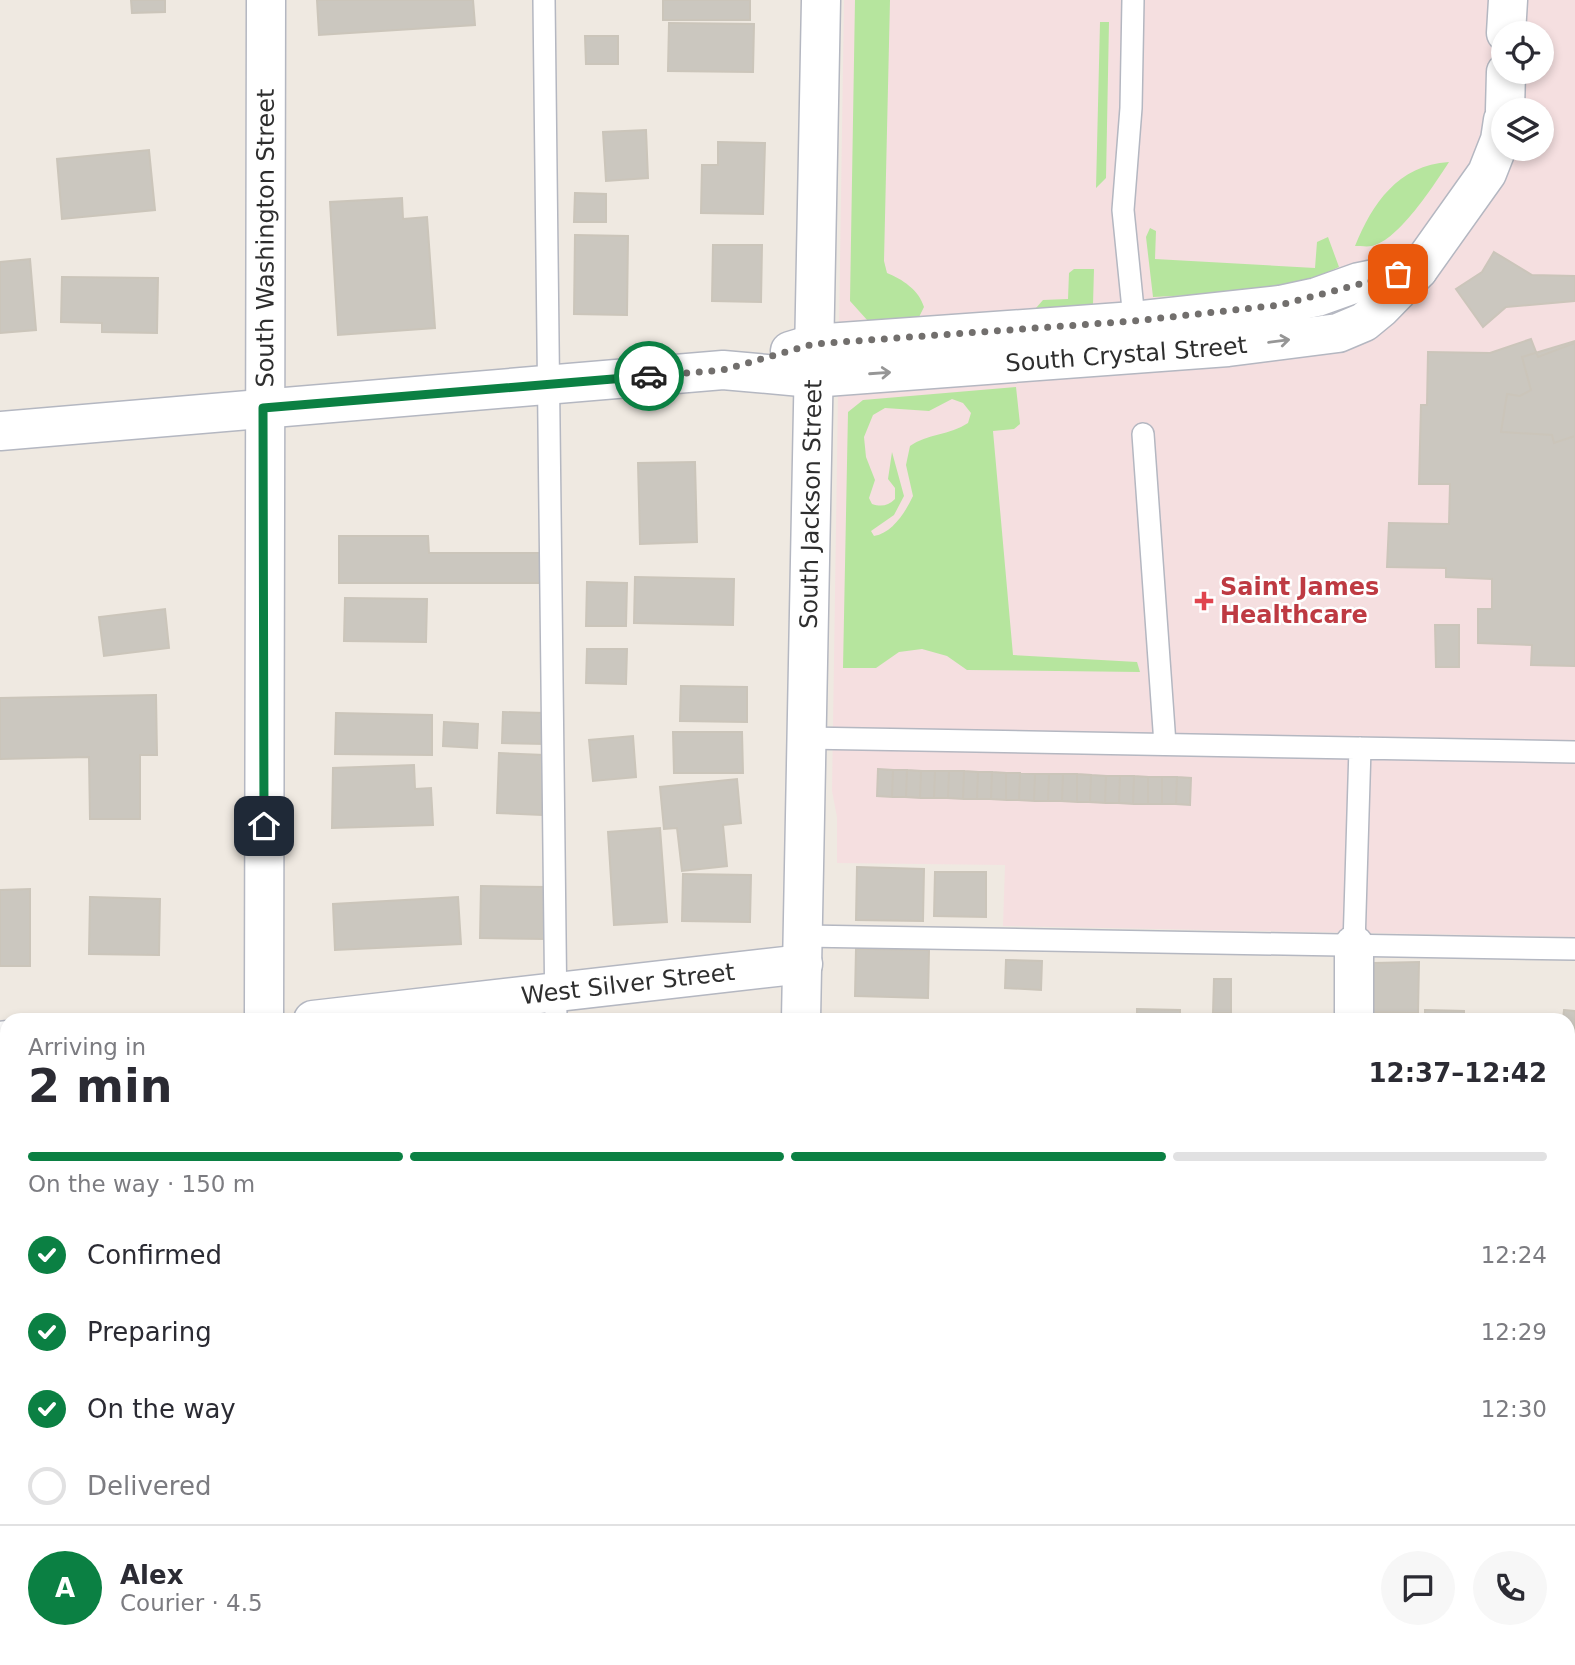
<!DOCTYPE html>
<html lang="en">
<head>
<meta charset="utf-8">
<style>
  body { margin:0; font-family:"DejaVu Sans",sans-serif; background:#f7f7f7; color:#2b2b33; height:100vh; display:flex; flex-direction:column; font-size:26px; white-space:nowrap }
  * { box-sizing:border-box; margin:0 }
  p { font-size:23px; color:#7c7c81 }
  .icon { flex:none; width:38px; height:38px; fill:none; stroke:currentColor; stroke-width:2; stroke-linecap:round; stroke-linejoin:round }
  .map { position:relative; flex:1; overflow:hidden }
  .details { position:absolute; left:0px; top:1013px; width:1575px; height:653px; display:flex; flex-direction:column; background:#fff; border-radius:21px 21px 0 0; box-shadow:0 4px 10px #0003 }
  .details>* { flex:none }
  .controls { position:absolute; left:1491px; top:21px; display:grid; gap:14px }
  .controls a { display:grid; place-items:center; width:63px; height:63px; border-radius:50%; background:#fff; box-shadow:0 4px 10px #0003; font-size:35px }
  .pin { position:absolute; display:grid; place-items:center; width:60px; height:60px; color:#fff; margin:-30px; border-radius:14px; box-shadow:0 4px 10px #0006 }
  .courier { position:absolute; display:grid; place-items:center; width:70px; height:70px; margin:-35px; border:5px solid #0b8043; border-radius:50%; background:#fff; color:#222; box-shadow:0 2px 9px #0007 }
  .headline em { font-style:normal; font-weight:700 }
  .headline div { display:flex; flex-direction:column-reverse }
  .headline { display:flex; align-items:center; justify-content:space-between; height:119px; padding:0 28px }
  h1 { font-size:46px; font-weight:700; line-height:52px }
  .bar { display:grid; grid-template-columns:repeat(4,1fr); gap:10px 7px; align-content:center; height:84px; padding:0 28px }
  .bar i { height:9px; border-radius:5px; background:#e1e1e2 }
  .bar .current { background:#0b8043 }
  .bar p { grid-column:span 4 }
  .line { display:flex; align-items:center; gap:18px; padding:0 28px; border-top:2px solid #e1e1e2 }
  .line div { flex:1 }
  .round { display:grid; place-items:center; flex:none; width:74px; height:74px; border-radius:37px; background:#f7f7f7 }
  ol { padding:0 28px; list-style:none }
  li { display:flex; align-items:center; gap:21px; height:77px }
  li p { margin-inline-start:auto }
  li .icon { padding:7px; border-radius:50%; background:#0b8043; color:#fff; stroke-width:4 }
  li:last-child { color:#7c7c81 }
  li i { width:38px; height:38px; border:4px solid #e1e1e2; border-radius:50% }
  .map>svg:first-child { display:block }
  .medical { fill:#f5dfe0; fill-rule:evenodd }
  .grass { fill:#b6e59e; fill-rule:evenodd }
  .building { fill:#cbc7bf; stroke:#cbc5ba; stroke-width:2 }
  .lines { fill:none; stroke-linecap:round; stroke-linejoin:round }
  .lane-casing { stroke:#b4b7c1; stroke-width:24 }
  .street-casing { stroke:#b4b7c1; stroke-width:41 }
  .lane { stroke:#fff; stroke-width:21 }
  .street { stroke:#fff; stroke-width:38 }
  .oneway { stroke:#969696 }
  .done { stroke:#726f6d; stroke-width:7; stroke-dasharray:0 12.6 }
  .route { stroke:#0b8043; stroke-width:9 }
  .health-dot { fill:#e0444e; stroke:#fff; stroke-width:2.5 }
  .labels { text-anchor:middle; stroke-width:5; stroke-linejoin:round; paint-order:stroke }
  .street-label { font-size:24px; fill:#2e2e2e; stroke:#fff }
  .health-label { font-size:24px; font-weight:bold; fill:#be3a42; stroke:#fff; text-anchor:start }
</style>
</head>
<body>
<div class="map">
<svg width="1575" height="1665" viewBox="0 0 1575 1665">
  <rect width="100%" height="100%" fill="#efe9e1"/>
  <path class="medical" d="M 844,0 L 1575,0 L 1575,937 L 1003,926 L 1005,865 L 837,863 L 837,817 L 832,791 ZM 1503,33 L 1542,33 L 1542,72 L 1503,72 ZM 1503,110 L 1542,110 L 1542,149 L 1503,149 Z"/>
  <path class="grass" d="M 855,0 L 890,0 L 884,261 L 887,273 C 902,279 919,290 924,307 L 919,317 L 868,321 L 850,301 Z
    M 1100,22 L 1109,22 L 1106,178 L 1096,188 Z
    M 1449,162 C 1434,185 1399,240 1372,246 C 1367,247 1360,246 1355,246 C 1372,204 1398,165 1449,162 Z
    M 1150,228 L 1156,231 L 1155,259 L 1315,268 L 1317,242 L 1328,237 L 1339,267 C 1282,295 1216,293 1153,297 L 1146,237 Z
    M 1074,269 L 1094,269 L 1093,305 L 1036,308 L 1043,300 L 1068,299 L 1069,273 Z
    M 1016,387 L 1020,424 L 1014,429 L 993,431 L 1013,655 L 1137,662 L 1140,672 L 967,670 L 947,656 L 922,649 L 899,652 L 876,668 L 843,668 L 848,412 L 863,400 ZM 952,399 L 963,403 L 971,413 L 968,423 C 950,435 927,434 910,446 L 906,465 L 913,496 C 905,513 892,533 874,536 L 871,531 L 894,515 L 904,496 L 892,452 L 888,479 L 895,488 L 895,499 C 888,506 881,507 872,504 L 869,498 L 875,480 L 866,457 L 864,437 L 873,415 L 885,408 L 929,411 Z"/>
  <path class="building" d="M 131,0 L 165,0 L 165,12 L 132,13 Z
    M 317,0 L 473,0 L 475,25 L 319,35 Z
    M 663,0 L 750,0 L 750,20 L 663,20 Z
    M 669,23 L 754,24 L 753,72 L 668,71 Z
    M 585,36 L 618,36 L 618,64 L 586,64 Z
    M 646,130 L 648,178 L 606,181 L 603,132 Z
    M 718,142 L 765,143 L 763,214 L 701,213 L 702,165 L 718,165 Z
    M 149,150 L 155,210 L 62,219 L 57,159 Z
    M 575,193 L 606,194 L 606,222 L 574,222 Z
    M 402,198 L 403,219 L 427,217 L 435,328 L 338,335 L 330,202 Z
    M 575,235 L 628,236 L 627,315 L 574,314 Z
    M 713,245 L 762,245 L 761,302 L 712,301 Z
    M 1494,252 L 1532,275 L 1575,276 L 1575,301 L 1506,307 L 1483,327 L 1456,289 L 1482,272 Z
    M 30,259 L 36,330 L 0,333 L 0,262 Z
    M 62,277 L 158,278 L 157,333 L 102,332 L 102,323 L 61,322 Z
    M 1531,339 L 1538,357 L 1575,343 L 1575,666 L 1531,665 L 1532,645 L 1478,643 L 1478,609 L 1492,609 L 1492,579 L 1446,577 L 1446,568 L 1387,567 L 1389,523 L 1449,524 L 1450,484 L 1419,484 L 1421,405 L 1427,405 L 1428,352 L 1490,353 Z
    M 1575,341 L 1575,436 L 1554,443 L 1552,435 L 1501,432 L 1507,394 L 1520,396 L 1531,390 L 1522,357 Z
    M 695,462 L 697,542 L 640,544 L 638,463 Z
    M 339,536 L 428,536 L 429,553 L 540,553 L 540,583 L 339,583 Z
    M 635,577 L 734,579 L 733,625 L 634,623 Z
    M 587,582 L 627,583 L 626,626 L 586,626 Z
    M 345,598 L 427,599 L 426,642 L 344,641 Z
    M 165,609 L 169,648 L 104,656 L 99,617 Z
    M 1435,625 L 1459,625 L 1459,667 L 1436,667 Z
    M 587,649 L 627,649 L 626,684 L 586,683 Z
    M 681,686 L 747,687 L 747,722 L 680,721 Z
    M 156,695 L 157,755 L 140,755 L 140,819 L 90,819 L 89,757 L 0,759 L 0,698 Z
    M 503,712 L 545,713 L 545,744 L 502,743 Z
    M 336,713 L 432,715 L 432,755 L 335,754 Z
    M 444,722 L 478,724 L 477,748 L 443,746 Z
    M 673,732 L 742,732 L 743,773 L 674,773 Z
    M 633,736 L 636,777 L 593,781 L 589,740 Z
    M 499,753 L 544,755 L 542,815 L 497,813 Z
    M 414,765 L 415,789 L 431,788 L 433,825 L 332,828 L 333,768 Z
    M 878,769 L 893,770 L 892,797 L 877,796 Z
    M 893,770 L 907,770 L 906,797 L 892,797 Z
    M 907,770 L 921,771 L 920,798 L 906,797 Z
    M 921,771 L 935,771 L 934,798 L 920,798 Z
    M 935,771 L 949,771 L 948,798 L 934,798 Z
    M 949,771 L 964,771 L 963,799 L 948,798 Z
    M 964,771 L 978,772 L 977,799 L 963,799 Z
    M 978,772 L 992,772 L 991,799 L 977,799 Z
    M 992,772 L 1006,773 L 1006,800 L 991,799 Z
    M 1006,773 L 1020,773 L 1019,800 L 1006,800 Z
    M 1020,773 L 1035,774 L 1034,801 L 1019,800 Z
    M 1035,774 L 1049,774 L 1048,801 L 1034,801 Z
    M 1049,774 L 1063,774 L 1062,801 L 1048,801 Z
    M 1063,774 L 1077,774 L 1077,802 L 1062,801 Z
    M 1077,774 L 1091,775 L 1090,802 L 1077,802 Z
    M 1091,775 L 1106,776 L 1105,803 L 1090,802 Z
    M 1106,776 L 1120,776 L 1119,803 L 1105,803 Z
    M 1120,776 L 1134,776 L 1133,804 L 1119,803 Z
    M 1134,776 L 1148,777 L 1148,804 L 1133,804 Z
    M 1148,777 L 1162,777 L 1162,804 L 1148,804 Z
    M 1162,777 L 1177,777 L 1176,804 L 1162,804 Z
    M 1177,777 L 1191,778 L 1190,805 L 1176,804 Z
    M 737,779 L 741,823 L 723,825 L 727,866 L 682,871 L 677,828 L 664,829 L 660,787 Z
    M 660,828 L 667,922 L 614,925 L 608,832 Z
    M 857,867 L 924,869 L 923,921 L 856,920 Z
    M 935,872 L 986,872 L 986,917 L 934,916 Z
    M 683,874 L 751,875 L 750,922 L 682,921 Z
    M 481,886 L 546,887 L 545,939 L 480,938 Z
    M 30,889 L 30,966 L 0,966 L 0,890 Z
    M 90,897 L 160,899 L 159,955 L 89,954 Z
    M 458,897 L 461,944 L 335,950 L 333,904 Z
    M 856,949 L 929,950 L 928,998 L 855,996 Z
    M 1006,960 L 1042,961 L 1041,990 L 1005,988 Z
    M 1419,962 L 1418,1013 L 1374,1012 L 1374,963 Z
    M 1214,979 L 1231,979 L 1231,1013 L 1213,1013 Z
    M 1137,1009 L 1180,1010 L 1180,1020 L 1137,1020 Z
    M 1425,1010 L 1464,1011 L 1464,1020 L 1425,1020 Z
    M 1564,1010 L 1575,1011 L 1575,1108 L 1568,1108 L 1568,1020 L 1563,1020 Z
    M 1007,1014 L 1041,1014 L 1040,1020 L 1007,1020 Z
    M 1568,1220 L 1575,1220 L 1575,1283 L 1568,1282 Z
    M 7,1253 L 7,1299 L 0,1299 L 0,1254 Z
    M 7,1302 L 7,1388 L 0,1389 L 0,1303 Z
    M 0,1458 L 7,1458 L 7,1489 L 0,1489 Z
    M 1361,1659 L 1432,1659 L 1432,1665 L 1361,1665 Z
    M 1071,1663 L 1208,1663 L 1208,1665 L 1071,1665 Z"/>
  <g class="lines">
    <defs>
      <path id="lane" d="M 544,0 L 556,1020
        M 1133,0 L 1131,108 L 1123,210 L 1135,329
        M 1143,434 L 1165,744
        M 806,738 L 1575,752
        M 803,936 L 1575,949
        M 1354,945 L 1360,748
        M 1568,1388 L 1575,1388
        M 553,1665 L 553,1659"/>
      <g id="street">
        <path d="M 1506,33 L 1508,0"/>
        <path d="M 1505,110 L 1506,72"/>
        <path d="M 790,351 L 813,344 L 1134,321 L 1280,305 L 1317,297 L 1359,282 L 1418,270"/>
        <path id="s1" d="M 0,431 L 723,370 L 812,378 L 1228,347 L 1338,333 L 1364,322 L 1381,308 L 1418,270 L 1487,173 L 1500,140 L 1503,120"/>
        <path d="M 1354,945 L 1354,1020"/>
        <path id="s2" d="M 264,1020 L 266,0"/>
        <path id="s3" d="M 313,1020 L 803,964"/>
        <path id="s4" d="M 801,1020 L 821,0"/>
        <path d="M 0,1041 L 7,1040"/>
        <path d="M 1568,1166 L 1575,1166"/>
        <path d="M 1568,1602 L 1575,1602"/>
        <path d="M 0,1652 L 7,1652"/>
        <path d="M 247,1659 L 247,1665"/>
        <path d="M 777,1659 L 777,1665"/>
        <path d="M 1339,1665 L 1339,1659"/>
      </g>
    </defs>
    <use href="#lane" class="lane-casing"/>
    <use href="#street" class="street-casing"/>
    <use href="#lane" class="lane"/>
    <use href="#street" class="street"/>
  </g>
  <defs><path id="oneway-shaft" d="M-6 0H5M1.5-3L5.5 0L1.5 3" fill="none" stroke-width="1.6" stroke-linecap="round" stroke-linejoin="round" transform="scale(1.75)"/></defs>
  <g class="oneway">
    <use href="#oneway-shaft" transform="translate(1279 341) rotate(-7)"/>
    <use href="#oneway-shaft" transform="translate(880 373) rotate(-4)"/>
  </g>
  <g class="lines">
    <path class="done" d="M 649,376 L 723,370 L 813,344 L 1134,321 L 1280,305 L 1398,274"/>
    <path class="route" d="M 264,826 L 263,408 L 649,376"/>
  </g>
  <path class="health-dot" d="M1200.5 590.5h7v7h7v7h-7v7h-7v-7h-7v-7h7z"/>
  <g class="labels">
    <g class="street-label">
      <text dy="8" stroke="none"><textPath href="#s2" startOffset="782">South Washington Street</textPath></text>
      <text dy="8" stroke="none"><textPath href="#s1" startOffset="1130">South Crystal Street</textPath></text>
      <text dy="8" stroke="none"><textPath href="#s4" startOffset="516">South Jackson Street</textPath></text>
      <text dy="8" stroke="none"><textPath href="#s3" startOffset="317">West Silver Street</textPath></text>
    </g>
    <g class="health-label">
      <text x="1220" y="595">Saint James<tspan x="1220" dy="28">Healthcare</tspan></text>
    </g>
  </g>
</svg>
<div class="controls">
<a><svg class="icon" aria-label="locate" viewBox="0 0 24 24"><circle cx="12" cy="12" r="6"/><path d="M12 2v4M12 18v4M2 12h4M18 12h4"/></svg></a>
<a><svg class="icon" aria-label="layers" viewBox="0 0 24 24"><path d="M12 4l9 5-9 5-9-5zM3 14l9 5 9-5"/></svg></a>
</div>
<div class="pin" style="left:1398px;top:274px;background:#ea580c"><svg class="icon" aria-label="bag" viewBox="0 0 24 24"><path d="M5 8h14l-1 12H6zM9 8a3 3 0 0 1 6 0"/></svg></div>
<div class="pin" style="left:264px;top:826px;background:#1f2937"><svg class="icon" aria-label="home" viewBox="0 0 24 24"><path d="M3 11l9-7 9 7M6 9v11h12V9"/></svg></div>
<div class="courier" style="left:649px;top:376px"><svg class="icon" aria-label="car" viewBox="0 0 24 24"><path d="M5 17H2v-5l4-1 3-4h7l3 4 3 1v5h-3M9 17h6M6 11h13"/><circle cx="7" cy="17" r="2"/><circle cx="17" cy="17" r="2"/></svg></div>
<section class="details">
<div class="headline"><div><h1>2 min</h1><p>Arriving in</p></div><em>12:37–12:42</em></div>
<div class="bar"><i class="current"></i><i class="current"></i><i class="current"></i><i></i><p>On the way · 150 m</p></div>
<ol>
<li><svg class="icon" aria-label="check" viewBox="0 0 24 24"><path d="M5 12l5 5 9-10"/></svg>Confirmed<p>12:24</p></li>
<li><svg class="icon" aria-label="check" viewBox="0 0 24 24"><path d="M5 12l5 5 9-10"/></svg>Preparing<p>12:29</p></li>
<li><svg class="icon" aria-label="check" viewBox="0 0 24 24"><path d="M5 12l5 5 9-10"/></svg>On the way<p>12:30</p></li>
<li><i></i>Delivered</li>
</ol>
<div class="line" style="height:126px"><b class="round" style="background:#0b8043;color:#fff">A</b><div><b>Alex</b><p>Courier · 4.5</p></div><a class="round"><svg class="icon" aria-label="chat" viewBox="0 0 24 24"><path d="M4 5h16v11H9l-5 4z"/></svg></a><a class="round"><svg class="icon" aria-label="phone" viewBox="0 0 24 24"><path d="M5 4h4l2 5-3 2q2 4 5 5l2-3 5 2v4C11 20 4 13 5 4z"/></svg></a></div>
</section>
</div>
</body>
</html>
